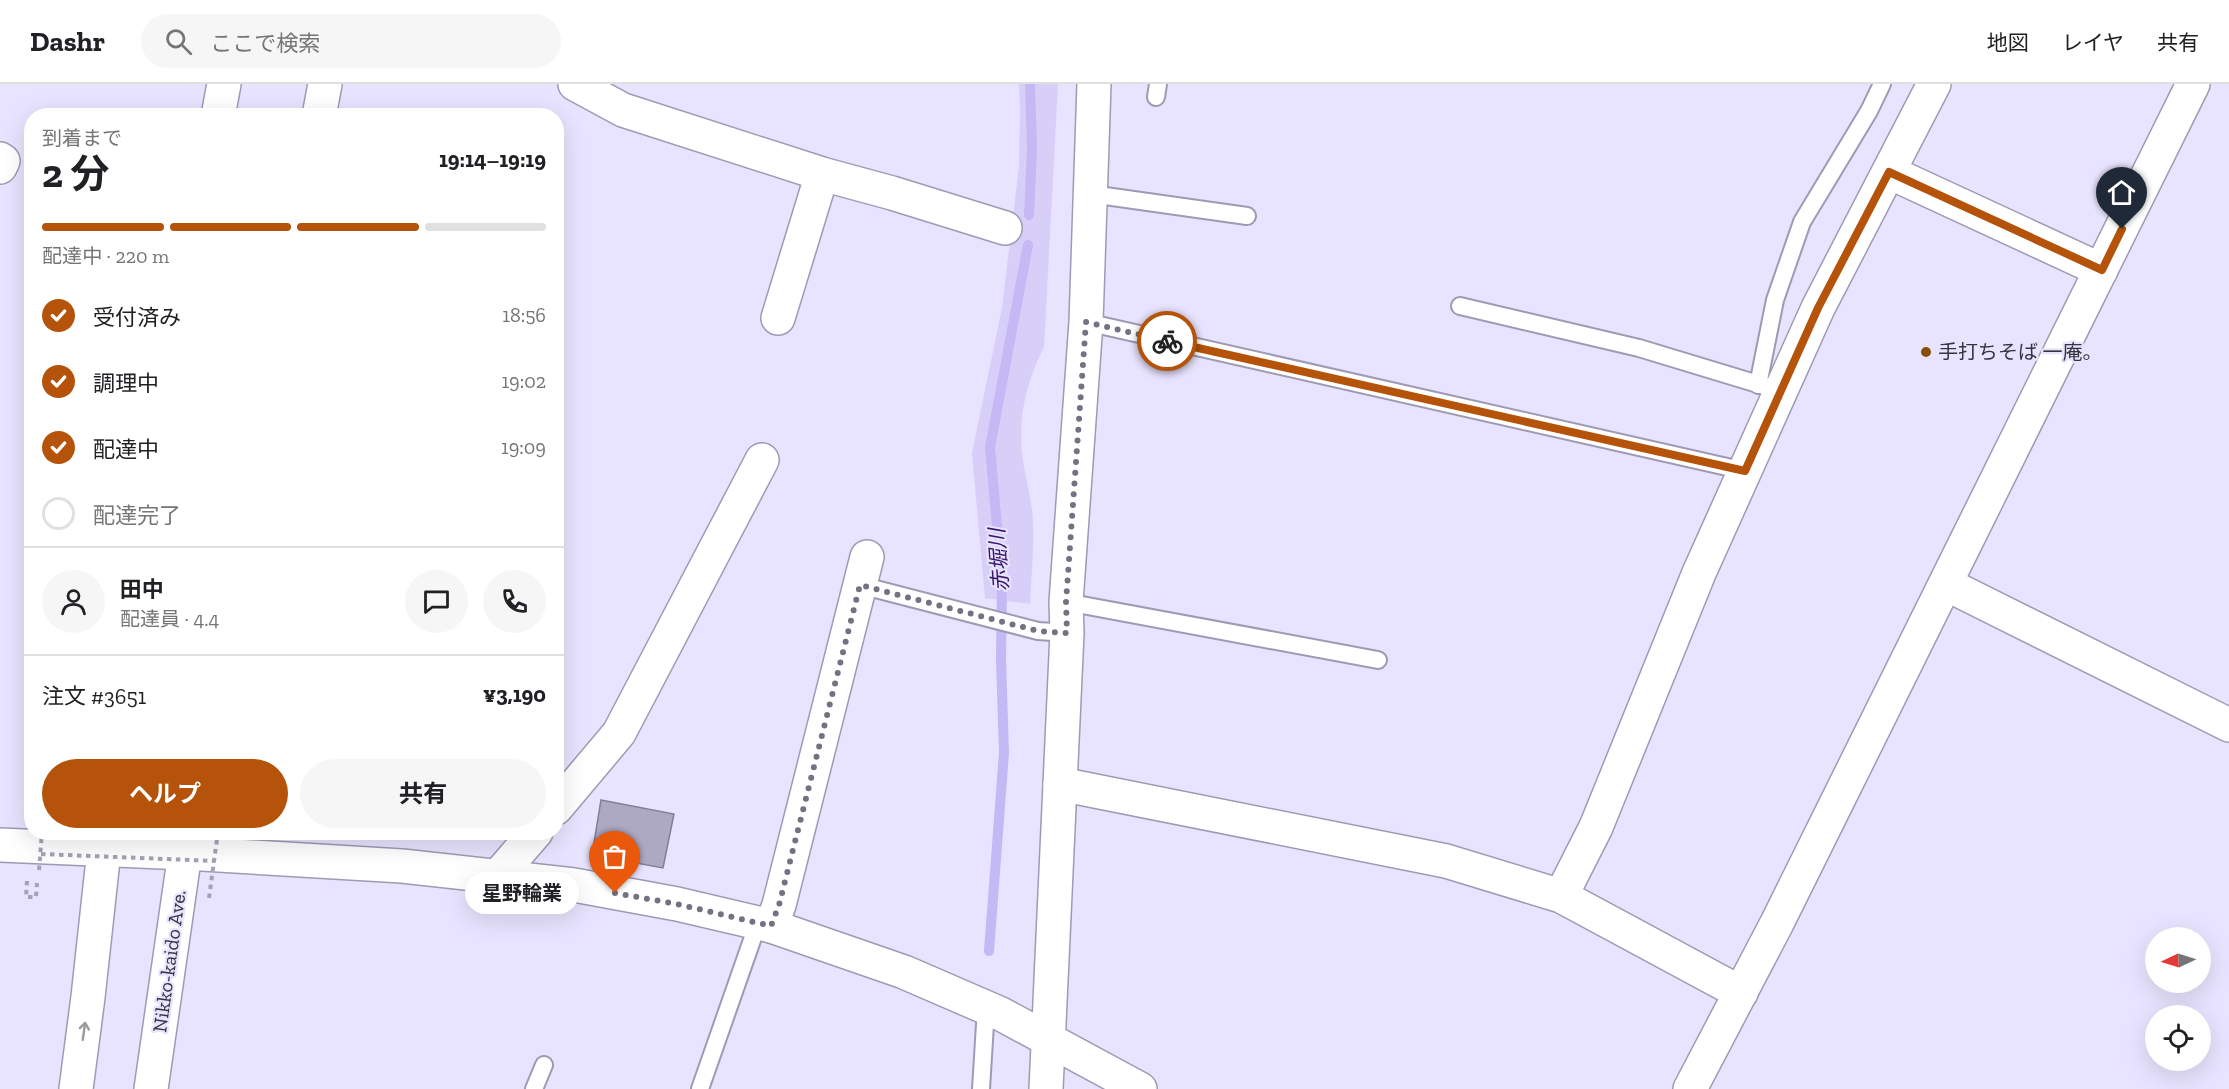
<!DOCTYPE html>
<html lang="ja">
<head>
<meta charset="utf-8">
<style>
  body { margin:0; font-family:"Zilla Slab","Noto Sans JP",serif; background:#f6f6f6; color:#202124; height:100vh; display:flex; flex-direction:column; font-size:22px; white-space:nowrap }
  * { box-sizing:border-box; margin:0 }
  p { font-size:20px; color:#757577 }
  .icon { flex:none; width:33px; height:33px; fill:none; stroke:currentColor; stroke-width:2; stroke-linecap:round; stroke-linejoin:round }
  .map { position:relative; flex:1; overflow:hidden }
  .details { position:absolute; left:24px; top:24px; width:540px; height:732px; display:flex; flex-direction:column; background:#fff; border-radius:24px; box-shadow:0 6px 24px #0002 }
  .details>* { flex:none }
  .needle { width:39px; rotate:266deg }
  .fabs { position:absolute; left:2145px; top:843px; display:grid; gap:12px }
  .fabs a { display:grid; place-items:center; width:66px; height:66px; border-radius:50%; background:#fff; box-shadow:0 6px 24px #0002; font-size:30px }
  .pin { position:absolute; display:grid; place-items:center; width:51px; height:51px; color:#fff; margin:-62px -26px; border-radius:50% 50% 50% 0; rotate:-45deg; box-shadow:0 0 6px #0007 }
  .pin .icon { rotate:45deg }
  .courier { position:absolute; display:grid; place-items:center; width:60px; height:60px; margin:-30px; border:4px solid #b45309; border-radius:50%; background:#fff; color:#222; box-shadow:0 2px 8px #0007 }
  .bubble { position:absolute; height:42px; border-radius:21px; background:#fff; box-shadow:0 6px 24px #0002; font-size:20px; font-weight:700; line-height:42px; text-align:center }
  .head em { font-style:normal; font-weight:700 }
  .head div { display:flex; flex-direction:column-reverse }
  .head { display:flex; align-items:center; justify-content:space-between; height:102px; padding:0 18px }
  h1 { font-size:39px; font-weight:700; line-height:45px }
  .bar { display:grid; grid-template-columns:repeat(4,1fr); gap:9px 6px; align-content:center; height:72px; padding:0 18px }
  .bar i { height:8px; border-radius:4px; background:#e0e0e0 }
  .bar .current { background:#b45309 }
  .bar p { grid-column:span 4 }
  .line { display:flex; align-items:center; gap:15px; padding:0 18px; border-top:2px solid #e0e0e0 }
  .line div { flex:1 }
  .round { display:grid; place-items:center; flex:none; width:63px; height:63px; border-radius:32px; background:#f6f6f6 }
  ol { padding:0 18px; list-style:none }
  li { display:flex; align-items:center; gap:18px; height:66px }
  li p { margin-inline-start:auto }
  li .icon { padding:6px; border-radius:50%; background:#b45309; color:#fff; stroke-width:4 }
  li:last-child { color:#757577 }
  li i { width:33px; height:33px; border:3px solid #e0e0e0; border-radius:50% }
  .action { display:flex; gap:12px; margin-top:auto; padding:12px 18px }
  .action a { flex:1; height:69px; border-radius:36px; background:#b45309; color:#fff; font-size:24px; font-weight:700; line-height:69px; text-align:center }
  .action a+a { background:#f6f6f6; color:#202124 }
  header { display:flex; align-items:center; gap:36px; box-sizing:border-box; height:84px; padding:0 30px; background:#fff; border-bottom:2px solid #e0e0e0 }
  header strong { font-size:28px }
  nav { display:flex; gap:33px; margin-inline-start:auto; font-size:21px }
  .search { width:420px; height:54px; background:#f6f6f6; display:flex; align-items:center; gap:15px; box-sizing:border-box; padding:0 21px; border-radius:33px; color:#757577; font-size:22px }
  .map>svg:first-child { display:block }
  .green { fill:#d7cff8 }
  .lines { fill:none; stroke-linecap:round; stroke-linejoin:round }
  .stream { stroke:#c4b8f5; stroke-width:10 }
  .building { fill:#aea9c3; stroke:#847f98; stroke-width:1.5 }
  .lane-casing { stroke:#9f9ab4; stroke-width:20 }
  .street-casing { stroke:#9f9ab4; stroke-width:36 }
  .secondary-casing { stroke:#9f9ab4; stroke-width:36 }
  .highway-casing { stroke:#9f9ab4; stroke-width:36 }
  .path { stroke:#a5a1b6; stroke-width:4; stroke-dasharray:4.5 4.5; stroke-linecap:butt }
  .lane { stroke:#fff; stroke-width:16 }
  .street { stroke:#fff; stroke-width:33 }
  .secondary { stroke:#fff; stroke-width:33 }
  .highway { stroke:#fff; stroke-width:33 }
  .path-bridge { stroke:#a5a1b6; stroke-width:4; stroke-dasharray:4.5 4.5; stroke-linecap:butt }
  .oneway { stroke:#9a9a9f }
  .done { stroke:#747182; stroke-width:6; stroke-dasharray:0 10.8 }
  .route { stroke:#b45309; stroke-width:8 }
  .poi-dot { fill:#884e04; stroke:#e8e3fe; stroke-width:2 }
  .labels { text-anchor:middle; stroke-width:4.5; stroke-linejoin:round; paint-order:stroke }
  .poi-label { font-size:20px; fill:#36343f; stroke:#e8e3fe; text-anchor:start }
  .street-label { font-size:20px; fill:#36343f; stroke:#e8e3fe }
  .water-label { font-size:21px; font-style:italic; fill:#37176d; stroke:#e8e3fe }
</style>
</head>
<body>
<header>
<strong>Dashr</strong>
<div class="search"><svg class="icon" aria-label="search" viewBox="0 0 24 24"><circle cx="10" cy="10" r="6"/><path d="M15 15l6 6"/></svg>ここで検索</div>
<nav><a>地図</a><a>レイヤ</a><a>共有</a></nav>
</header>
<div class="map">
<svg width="2229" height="1005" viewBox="0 0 2229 1005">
  <rect width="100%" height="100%" fill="#e8e3fe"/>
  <path class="green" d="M 1019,0 L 1058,0 L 1044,263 C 1027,297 1018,331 1022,369 C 1025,394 1033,418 1033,442 C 1034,468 1031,495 1030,520 L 985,514 L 972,369 L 1002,224 L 1019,83 L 1020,27 Z"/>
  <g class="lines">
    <path class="stream" d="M 1029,131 L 1032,64 L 1030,0
      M 989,867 L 1004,669 L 1001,576 L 1002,499 L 990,363 L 1028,161"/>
  </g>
  <path class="building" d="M 601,716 L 674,730 L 663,784 L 592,771 Z"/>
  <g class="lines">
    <defs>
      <path id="lane" d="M 1156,13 L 1158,0
        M 1091,110 L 1247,132
        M 1460,222 L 1639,264 L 1781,307
        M 1086,238 L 1745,387
        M 1758,301 L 1775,216 L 1802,138 L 1869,27 L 1882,0
        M 860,501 L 1038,547 L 1067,549
        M 1066,518 L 1378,576
        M 534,1005 L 544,981
        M 700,1005 L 758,839
        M 981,1005 L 986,924"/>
      <path id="street" d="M 575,0 L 623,26 L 822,90 L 892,109 L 1005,144
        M 218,32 L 224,0
        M 0,75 L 3,77 L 0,83
        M 1889,88 L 2101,186
        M 778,234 L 822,90
        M 1946,500 L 2229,641
        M 1060,700 L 1446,777 L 1561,812 L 1741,909
        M 556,724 L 619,649 L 762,376
        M 497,793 L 536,748
        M 1561,812 L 1596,743 L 1699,489 L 1818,224 L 1934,0
        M 771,842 L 779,821 L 867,473
        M 76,1005 L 88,913 L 106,748"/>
      <path id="secondary" d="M 0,761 L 185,769 L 402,782 L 574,801 L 677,820 L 771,842 L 904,888 L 1001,930 L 1140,1005
        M 1046,1005 L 1067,549 L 1066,518 L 1086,238 L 1094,0
        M 1690,1005 L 1777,839 L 2193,0"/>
      <path id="highway" d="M 319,32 L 325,0
        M 151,1005 L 188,748"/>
    </defs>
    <use href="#lane" class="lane-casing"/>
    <use href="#street" class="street-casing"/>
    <use href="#secondary" class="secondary-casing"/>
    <use href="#highway" class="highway-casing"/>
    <path class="path" d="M 27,797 L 26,813 L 36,813 L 37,799"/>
    <use href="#lane" class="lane"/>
    <use href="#street" class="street"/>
    <use href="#secondary" class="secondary"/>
    <use href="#highway" class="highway"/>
    <path class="path-bridge" d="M 41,770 L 215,777
      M 39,786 L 42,748
      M 209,814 L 218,748"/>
  </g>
  <defs><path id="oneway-shaft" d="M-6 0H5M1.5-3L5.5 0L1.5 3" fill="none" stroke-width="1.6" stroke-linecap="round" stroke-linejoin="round" transform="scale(1.5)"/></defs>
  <use class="oneway" href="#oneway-shaft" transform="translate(84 947) rotate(-82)"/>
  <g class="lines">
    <path class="done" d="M 615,809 L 677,820 L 771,842 L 779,821 L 860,501 L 1038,547 L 1067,549 L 1066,518 L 1086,238 L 1167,257"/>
    <path class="route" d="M 1167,257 L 1745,387 L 1818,224 L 1889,88 L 2102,186 L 2122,145"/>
  </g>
  <circle class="poi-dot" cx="1926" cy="268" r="6"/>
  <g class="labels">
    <g class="poi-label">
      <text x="1938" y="275">手打ちそば 一庵。</text>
    </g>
    <g class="street-label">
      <text transform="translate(169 877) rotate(-82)" y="7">Nikko-kaido Ave.</text>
    </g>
    <g class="water-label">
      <text transform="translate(999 476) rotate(-94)" y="7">赤堀川</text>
    </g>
  </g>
</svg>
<div class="fabs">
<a><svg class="needle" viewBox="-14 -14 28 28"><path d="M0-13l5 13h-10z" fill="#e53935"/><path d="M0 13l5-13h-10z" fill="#757577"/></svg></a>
<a><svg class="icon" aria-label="locate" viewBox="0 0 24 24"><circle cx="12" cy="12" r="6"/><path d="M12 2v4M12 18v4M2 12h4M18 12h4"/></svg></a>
</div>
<div class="pin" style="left:615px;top:809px;background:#ea580c"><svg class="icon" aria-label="bag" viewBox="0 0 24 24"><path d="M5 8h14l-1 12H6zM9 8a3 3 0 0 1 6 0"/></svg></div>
<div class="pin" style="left:2122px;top:145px;background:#1f2937"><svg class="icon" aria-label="home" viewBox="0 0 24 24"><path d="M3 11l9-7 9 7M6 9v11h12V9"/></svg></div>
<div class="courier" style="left:1167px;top:257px"><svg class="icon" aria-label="bike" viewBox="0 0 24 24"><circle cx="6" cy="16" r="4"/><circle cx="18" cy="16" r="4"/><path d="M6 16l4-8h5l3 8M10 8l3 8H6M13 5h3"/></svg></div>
<div class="bubble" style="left:465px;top:788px;width:114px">星野輪業</div>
<section class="details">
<div class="head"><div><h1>2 分</h1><p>到着まで</p></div><em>19:14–19:19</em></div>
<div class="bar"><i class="current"></i><i class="current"></i><i class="current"></i><i></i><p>配達中 · 220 m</p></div>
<ol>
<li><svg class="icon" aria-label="check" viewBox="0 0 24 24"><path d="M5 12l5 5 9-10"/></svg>受付済み<p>18:56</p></li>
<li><svg class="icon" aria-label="check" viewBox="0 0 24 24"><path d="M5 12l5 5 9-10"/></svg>調理中<p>19:02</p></li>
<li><svg class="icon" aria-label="check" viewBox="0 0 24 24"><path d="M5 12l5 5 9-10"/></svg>配達中<p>19:09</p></li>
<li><i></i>配達完了</li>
</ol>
<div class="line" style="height:108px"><a class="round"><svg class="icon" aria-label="person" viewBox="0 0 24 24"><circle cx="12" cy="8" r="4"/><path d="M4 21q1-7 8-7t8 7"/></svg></a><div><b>田中</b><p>配達員 · 4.4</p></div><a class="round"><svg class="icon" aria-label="chat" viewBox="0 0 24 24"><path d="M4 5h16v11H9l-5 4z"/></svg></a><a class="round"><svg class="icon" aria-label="phone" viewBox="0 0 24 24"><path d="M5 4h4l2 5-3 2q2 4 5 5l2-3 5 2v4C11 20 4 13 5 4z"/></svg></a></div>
<div class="line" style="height:78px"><div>注文 #3651</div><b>¥3,190</b></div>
<div class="action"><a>ヘルプ</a><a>共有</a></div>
</section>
</div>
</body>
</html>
